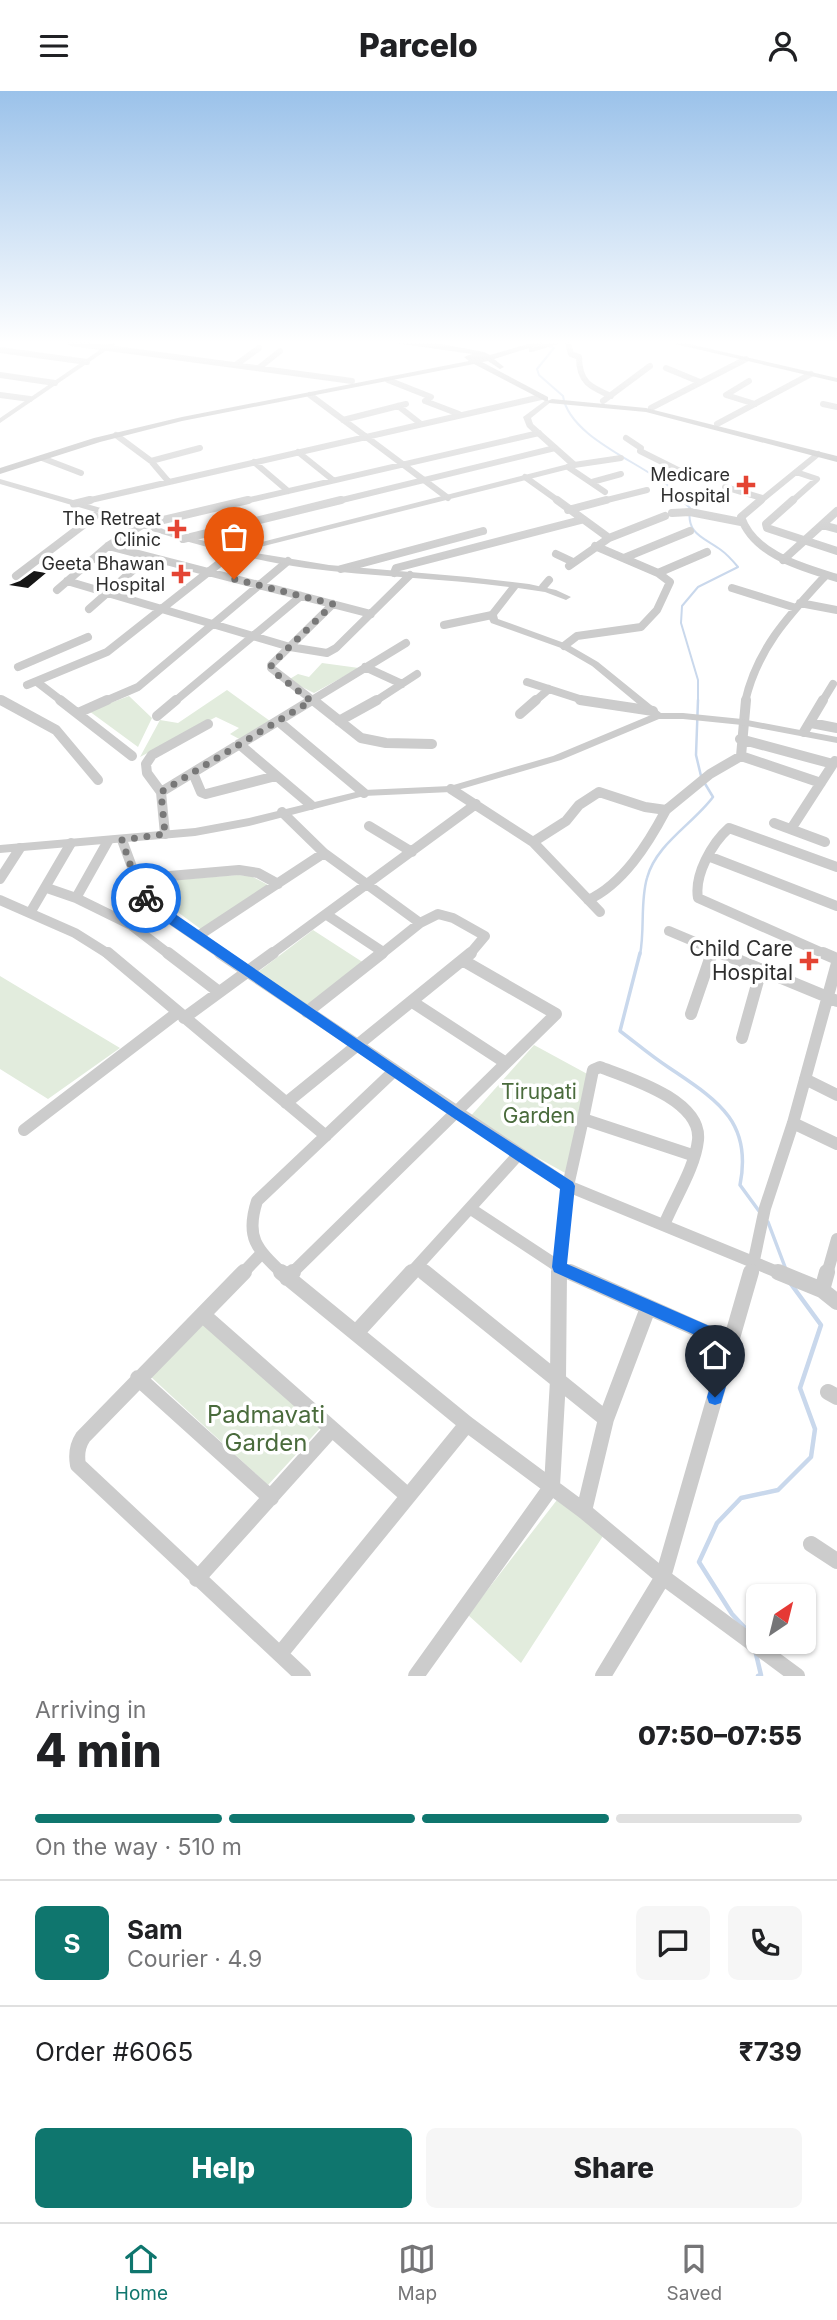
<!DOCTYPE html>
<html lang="en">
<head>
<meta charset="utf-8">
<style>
  body { margin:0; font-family:Inter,sans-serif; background:#f6f6f6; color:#202124; height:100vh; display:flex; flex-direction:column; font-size:26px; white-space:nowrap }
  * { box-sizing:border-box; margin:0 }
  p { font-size:23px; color:#757577 }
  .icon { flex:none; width:38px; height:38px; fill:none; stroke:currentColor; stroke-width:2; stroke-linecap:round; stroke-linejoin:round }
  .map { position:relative; height:1585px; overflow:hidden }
  .panel { display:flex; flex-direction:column; background:#fff; flex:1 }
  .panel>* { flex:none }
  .needle { width:46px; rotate:35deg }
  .tools { position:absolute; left:746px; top:1493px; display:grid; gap:14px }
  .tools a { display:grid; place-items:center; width:70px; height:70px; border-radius:10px; background:#fff; box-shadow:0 2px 5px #0004; font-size:35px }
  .pin { position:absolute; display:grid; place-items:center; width:60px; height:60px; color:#fff; margin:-72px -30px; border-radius:50% 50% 50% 0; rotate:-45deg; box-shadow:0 0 7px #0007 }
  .pin .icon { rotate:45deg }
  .courier { position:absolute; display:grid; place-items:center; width:70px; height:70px; margin:-35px; border:5px solid #1a73e8; border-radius:50%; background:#fff; color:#222; box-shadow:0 2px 9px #0007 }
  .summary em { font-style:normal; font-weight:800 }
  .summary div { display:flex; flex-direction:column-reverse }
  .summary { display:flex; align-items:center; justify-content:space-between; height:119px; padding:0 35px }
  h1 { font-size:46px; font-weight:800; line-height:52px }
  .bar { display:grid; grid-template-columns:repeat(4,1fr); gap:10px 7px; align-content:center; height:84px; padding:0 35px }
  .bar i { height:9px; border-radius:5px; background:#e0e0e0 }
  .bar .current { background:#0f766e }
  .bar p { grid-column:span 4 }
  .line { display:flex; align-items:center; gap:18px; padding:0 35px; border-top:2px solid #e0e0e0 }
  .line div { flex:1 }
  .round { display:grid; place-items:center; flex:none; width:74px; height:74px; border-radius:10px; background:#f6f6f6 }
  .cta { display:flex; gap:14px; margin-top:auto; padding:14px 35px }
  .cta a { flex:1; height:80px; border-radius:10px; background:#0f766e; color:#fff; font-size:28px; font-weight:800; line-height:80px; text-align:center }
  .cta a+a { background:#f6f6f6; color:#202124 }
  header { display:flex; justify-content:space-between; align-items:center; height:91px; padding:0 35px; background:#fff; font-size:32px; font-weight:800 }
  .tabs { display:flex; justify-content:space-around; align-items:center; height:98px; border-top:2px solid #e0e0e0; background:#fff; font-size:19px; color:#757577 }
  .tabs a { display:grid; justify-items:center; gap:4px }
  .tabs .current { color:#0f766e }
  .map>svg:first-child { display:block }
  .green { fill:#e2ecdd }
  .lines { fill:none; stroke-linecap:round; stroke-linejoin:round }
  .stream-far3 { stroke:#c9d8ec; stroke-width:2 }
  .stream-far2 { stroke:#c9d8ec; stroke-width:2.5 }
  .stream-far1 { stroke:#c9d8ec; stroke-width:3.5 }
  .stream { stroke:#c9d8ec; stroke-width:4.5 }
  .building { fill:#161616 }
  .minor-far4 { stroke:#ccc; stroke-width:6 }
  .minor-far3 { stroke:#ccc; stroke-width:8 }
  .minor-far2 { stroke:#ccc; stroke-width:10 }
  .minor-far1 { stroke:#ccc; stroke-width:12 }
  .minor { stroke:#ccc; stroke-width:16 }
  .tertiary { fill:#ccc; fill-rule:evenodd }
  .secondary { fill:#b9b9b9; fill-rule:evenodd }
  .route { fill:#1a73e8 }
  .done { stroke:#787878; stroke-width:7; stroke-dasharray:0 12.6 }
  .poi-dot { fill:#e44433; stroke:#fff; stroke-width:2.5 }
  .labels { text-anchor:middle; stroke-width:7; stroke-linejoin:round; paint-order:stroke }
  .far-poi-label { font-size:18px; fill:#2f2f2f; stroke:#fff; text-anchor:end }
  .poi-label { font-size:21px; fill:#2f2f2f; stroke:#fff; text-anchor:end }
  .park-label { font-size:21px; fill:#4a6b3c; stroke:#fff }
  .near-park-label { font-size:24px; fill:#4a6b3c; stroke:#fff }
</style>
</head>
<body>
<header><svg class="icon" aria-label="menu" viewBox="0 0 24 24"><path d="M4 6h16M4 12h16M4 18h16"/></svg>Parcelo<svg class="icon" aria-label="person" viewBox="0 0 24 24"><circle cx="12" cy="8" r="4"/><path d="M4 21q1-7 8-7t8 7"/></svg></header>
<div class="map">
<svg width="837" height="1585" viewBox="0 0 837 1585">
  <rect width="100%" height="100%" fill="#fff"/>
  <path class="green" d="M 322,572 L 359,577 L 314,602 L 288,589 L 298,583 L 309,586 Z
    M 227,599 L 270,630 L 241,649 L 230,643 L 239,637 L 216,626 L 140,666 L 160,629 L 178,632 Z
    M 129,605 L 152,627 L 138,656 L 89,620 Z
    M 238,784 L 251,785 L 268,794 L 202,839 L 156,805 L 160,790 Z
    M 313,839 L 364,872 L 310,916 L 258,881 Z
    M 0,885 L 120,957 L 48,1008 L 0,978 Z
    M 534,954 L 591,985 L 567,1083 L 468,1028 Z
    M 204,1233 L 322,1335 L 268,1394 L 150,1285 Z
    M 560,1405 L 603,1445 L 521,1572 L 468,1524 Z"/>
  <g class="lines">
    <path class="stream-far3" d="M 540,252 L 554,257 L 537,278 L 539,284 L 563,305 C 569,345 637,370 667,394 C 675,401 682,410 690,417 C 686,443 703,446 721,459 C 728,464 733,470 738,476 L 698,496 L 682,515 L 681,532 L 698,589 L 698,611"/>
    <path class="stream-far2" d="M 698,609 L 696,664 L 701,685
      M 640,864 C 645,838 640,811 647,787 C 656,753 693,733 713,706 L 704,691"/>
    <path class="stream-far1" d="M 640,862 L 620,940 C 636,952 651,965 668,976 C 715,1008 753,1029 740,1094 L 759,1120
      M 768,1131 L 785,1176"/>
    <path class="stream" d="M 746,1538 L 732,1523 L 699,1471 L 717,1432 L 741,1407 L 778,1399 L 811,1366 L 815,1338 L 800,1297 L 821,1234 L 791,1193
      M 756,1563 L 761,1584 L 758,1585"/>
  </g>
  <path class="building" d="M 34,480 L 46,482 L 28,497 L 9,494 L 20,490 Z"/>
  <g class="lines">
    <path class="minor-far4" d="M 71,252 L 352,290
      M 568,252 L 571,263 L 579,266 C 579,291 590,296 611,305
      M 0,259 L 87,271
      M 237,273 L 259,257
      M 260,276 L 280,260
      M 666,277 L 700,291
      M 0,284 L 55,292
      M 388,289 L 431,306 L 425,310 L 459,323
      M 749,290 L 726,304 L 755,313
      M 0,304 L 30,308
      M 310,304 L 448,407
      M 603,310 L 650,275
      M 823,313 L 837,316
      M 398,315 L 421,333
      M 651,317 L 746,268
      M 343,329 L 406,313
      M 717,333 L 811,283
      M 116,344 L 151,370 L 168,390
      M 626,347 L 641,357 L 640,360 L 696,388
      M 298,361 L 333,389
      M 42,367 L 81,382
      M 151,370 L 200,357
      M 254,371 L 288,400
      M 574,374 L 621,367
      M 568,376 L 605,401
      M 525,386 L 560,411
      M 592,391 L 621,383
      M 725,396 L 762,407
      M 82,411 L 541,306
      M 241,411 L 539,342
      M 334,411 L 555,357
      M 599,411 L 647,399
      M 759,411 L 818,363
      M 791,411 L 817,388 L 796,381"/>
    <path class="minor-far3" d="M 557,409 L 609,447
      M 761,409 L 741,426 C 754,464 802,476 837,487
      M 793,409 L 766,433 L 767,437 L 837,460
      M 74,413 L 90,409
      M 568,419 L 606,409
      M 672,422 L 690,421 L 741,431
      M 822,434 L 837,438
      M 183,448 L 341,409
      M 108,455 L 371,523
      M 595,455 L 658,482 L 707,461
      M 556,463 L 573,471
      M 624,467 L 690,440
      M 783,469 L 837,420
      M 569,475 L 609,447 L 665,425
      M 341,478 L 483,440
      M 394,482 L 396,477 L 581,429
      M 16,485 L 95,425
      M 67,490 L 290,556 L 327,562 L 336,557 L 410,484
      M 543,496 L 549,489
      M 732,497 L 796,517
      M 57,499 L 108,455 L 142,434 L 248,409
      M 800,512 L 837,519
      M 89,518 L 148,466
      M 444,534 L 492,524
      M 564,555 L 577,545 L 641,536 L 657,519 L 670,491 L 658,482
      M 18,576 L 88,546
      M 365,576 L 402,593
      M 37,591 L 63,611
      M 527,591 L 589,611
      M 27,594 L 107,561 L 235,460
      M 0,609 L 4,611
      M 103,611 L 138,596 L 288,470
      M 174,611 L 301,505
      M 309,611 L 406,552
      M 315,611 L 271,577 L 271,574 L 333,513
      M 374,611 L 417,583
      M 534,611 L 549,598
      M 745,611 C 757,557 790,523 826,484
      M 822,611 L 833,593"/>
    <path class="minor-far2" d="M 1,609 L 56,639 L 98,689
      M 60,609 L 132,665
      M 313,609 L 361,647 L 386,652 L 432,653
      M 580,609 L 653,620
      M 78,622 L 107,609
      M 520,623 L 536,609
      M 157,625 L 176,609
      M 278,630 L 364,702
      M 339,630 L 377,609
      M 811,632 L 837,637
      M 804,641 L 823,609
      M 740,648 L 833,673
      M 239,653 L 311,714
      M 741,665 L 821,692
      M 193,682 L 201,701 L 206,703 L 276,685
      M 451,698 L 533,751 L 600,821
      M 161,701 L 147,682 L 146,673 L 152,664 L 208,633
      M 666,719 L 710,683 L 741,665 L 746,609
      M 282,721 L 324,762 L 420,832
      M 774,732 L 825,751
      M 369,735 L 412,761
      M 791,738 L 835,670
      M 165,743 L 161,701 L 312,609
      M 122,749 L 142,803 L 160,821 L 223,864
      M 108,750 L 76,807 L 131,834 L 170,864
      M 533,751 L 566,730 L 579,714 L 599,701 L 645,716 L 666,719 C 648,753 623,793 588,809
      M 708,765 L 837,815
      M 0,788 L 20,757
      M 135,788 L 239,779 L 258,782 L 278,793
      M 47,797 L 76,807
      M 0,809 L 75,842 L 110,864
      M 30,822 L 71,752
      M 327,824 L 383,861
      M 669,840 L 726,864
      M 198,845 L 324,762
      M 270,864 L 476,713
      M 380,864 L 420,832 L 438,823 L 453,827 L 485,845 L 469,864
      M 711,864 L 713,858
      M 827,864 L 698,807 C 694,784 712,752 729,737 L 837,776"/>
    <path class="minor-far1" d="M 108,862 L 326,1045
      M 168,862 L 219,901
      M 220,862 L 568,1095 L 782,1183
      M 721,862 L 837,910
      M 823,862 L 837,868
      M 414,912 L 506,972
      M 307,921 L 382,862
      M 691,923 L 712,862
      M 184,927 L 273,862
      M 742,947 L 761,879
      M 805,988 L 837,1004
      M 286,1012 L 471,862
      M 793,1032 L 837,1053
      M 24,1039 L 177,922
      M 471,1118 L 559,1176 L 574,1183
      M 664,1134 C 675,1107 695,1077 698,1049 C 702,1009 629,987 600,976 L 593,979 L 583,1028 L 692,1064
      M 418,1176 L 426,1183
      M 242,1183 L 262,1162
      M 283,1183 C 257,1158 245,1147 257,1110 L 394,980
      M 291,1183 L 556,923 L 464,870
      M 410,1183 L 518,1064
      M 559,1183 L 568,1095 L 583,1028
      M 751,1183 L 765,1117 L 793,1032 L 837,872
      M 827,1183 L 837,1148"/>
    <path class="minor" d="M 244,1181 L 83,1346 C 77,1355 76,1363 78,1374 L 303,1585
      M 281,1181 L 467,1333 L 584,1420 L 663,1486 L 797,1585
      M 424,1181 L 606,1328
      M 570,1181 L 731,1253
      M 778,1181 L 822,1199 L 837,1211
      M 287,1187 L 293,1181
      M 822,1199 L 827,1181
      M 203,1224 L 408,1405
      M 356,1242 L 412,1181
      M 138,1287 L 271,1407
      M 828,1301 L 837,1306
      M 584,1420 L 606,1328 L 648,1217
      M 811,1453 L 837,1470
      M 197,1488 L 332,1338
      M 280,1563 L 467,1333
      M 416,1585 L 552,1395 L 558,1289 L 559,1181
      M 603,1585 L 663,1486 L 751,1181"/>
    <path class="tertiary" d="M 110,252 L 117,252 L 0,332 L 0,327 Z
      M 546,309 L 552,310 L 531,327 L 533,333 L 577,372 L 577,376 L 244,460 L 329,474 L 468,486 L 529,493 L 556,499 L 571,506 L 566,509 L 545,501 L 518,497 L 497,524 L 498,528 L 567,553 L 598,571 L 661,622 L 683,622 L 742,628 L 837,646 L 837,652 L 742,634 L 683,628 L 659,628 L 561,669 L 451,701 L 364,705 L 249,735 L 195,745 L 0,762 L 0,754 L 195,737 L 249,727 L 364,699 L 450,695 L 553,665 L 651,624 L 592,575 L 561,557 L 491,532 L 487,524 L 509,496 C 441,487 373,486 306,477 C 249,469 194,453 139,436 L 133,432 L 0,393 L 0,388 L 139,428 L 168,440 L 234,458 L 568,373 L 527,336 L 523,326 Z"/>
    <path class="secondary" d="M 395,252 L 436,252 L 484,261 L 490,264 L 532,252 L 544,252 L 531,257 L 549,252 L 561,252 L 532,261 L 529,261 L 529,257 L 494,268 L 504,276 L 500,278 L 488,270 L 482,271 L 548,306 L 548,310 L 545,310 L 474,273 L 182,330 L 100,351 L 0,383 L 0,377 L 94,347 L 182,326 L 469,270 L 464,266 L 472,263 Z
      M 671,252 L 685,252 L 837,287 L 837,291 Z
      M 552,308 L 646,317 L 837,365 L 837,371 L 646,321 L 549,312 L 548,310 Z"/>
  </g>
  <linearGradient id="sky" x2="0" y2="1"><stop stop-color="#9bc2ea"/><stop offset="0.53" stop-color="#fff"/><stop offset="1" stop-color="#fff" stop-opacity="0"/></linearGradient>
  <rect width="837" height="474" fill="url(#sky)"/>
  <path class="route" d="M 146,803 L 459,1018 L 573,1091 L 575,1095 L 567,1173 L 737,1247 L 739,1252 L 721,1312 L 715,1314 L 709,1312 L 707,1306 L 722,1256 L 554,1181 L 552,1176 L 560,1098 C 424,1009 291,915 156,824 L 140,807 Z"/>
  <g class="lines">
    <path class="done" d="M 146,807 L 135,788 L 122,749 L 165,743 L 161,701 L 311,610 L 274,581 L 271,574 L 333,513 L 234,488"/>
  </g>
  <g class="poi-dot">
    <path d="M742.5 383.5h7v7h7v7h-7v7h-7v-7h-7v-7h7z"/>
    <path d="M173.5 427.5h7v7h7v7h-7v7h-7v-7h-7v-7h7z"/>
    <path d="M177.5 472.5h7v7h7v7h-7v7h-7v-7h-7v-7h7z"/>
    <path d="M805.5 859.5h7v7h7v7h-7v7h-7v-7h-7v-7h7z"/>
  </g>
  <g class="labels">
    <g class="far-poi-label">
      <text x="730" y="390">Medicare<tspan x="730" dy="21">Hospital</tspan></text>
      <text x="161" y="434">The Retreat<tspan x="161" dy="21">Clinic</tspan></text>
      <text x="165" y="479">Geeta Bhawan<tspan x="165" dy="21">Hospital</tspan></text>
    </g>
    <g class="poi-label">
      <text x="793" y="865">Child Care<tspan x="793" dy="24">Hospital</tspan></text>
    </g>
    <g class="park-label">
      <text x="539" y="1008">Tirupati<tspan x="539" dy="24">Garden</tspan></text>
    </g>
    <g class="near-park-label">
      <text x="266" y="1332">Padmavati<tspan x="266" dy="28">Garden</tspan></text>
    </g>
  </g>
</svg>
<div class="tools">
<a><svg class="needle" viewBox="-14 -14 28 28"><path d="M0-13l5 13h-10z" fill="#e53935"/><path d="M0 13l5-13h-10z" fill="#757577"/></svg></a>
</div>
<div class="pin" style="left:234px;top:488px;background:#ea580c"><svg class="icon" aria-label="bag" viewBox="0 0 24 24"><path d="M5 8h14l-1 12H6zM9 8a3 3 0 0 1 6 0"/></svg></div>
<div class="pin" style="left:715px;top:1306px;background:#1f2937"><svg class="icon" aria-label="home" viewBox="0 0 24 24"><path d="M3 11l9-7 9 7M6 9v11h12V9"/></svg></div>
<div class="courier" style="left:146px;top:807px"><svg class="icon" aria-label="bike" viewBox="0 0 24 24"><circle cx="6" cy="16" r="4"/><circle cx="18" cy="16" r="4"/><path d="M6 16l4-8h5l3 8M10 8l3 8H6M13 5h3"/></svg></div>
</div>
<section class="panel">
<div class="summary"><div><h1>4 min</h1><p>Arriving in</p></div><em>07:50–07:55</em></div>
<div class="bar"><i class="current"></i><i class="current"></i><i class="current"></i><i></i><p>On the way · 510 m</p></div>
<div class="line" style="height:126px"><b class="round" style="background:#0f766e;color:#fff">S</b><div><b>Sam</b><p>Courier · 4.9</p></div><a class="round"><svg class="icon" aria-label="chat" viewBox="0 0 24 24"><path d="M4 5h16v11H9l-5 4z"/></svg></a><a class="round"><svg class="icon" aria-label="phone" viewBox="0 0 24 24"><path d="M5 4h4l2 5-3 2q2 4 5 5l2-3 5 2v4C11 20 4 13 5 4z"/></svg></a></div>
<div class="line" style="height:91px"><div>Order #6065</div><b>₹739</b></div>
<div class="cta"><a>Help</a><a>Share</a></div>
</section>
<nav class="tabs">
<a class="current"><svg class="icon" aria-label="home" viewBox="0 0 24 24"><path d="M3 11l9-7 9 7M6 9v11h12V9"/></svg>Home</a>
<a><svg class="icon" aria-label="map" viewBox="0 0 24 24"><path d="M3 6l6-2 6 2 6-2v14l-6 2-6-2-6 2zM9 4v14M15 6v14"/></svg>Map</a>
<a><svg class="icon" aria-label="saved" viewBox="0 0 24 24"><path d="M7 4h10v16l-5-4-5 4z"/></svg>Saved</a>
</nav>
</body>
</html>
